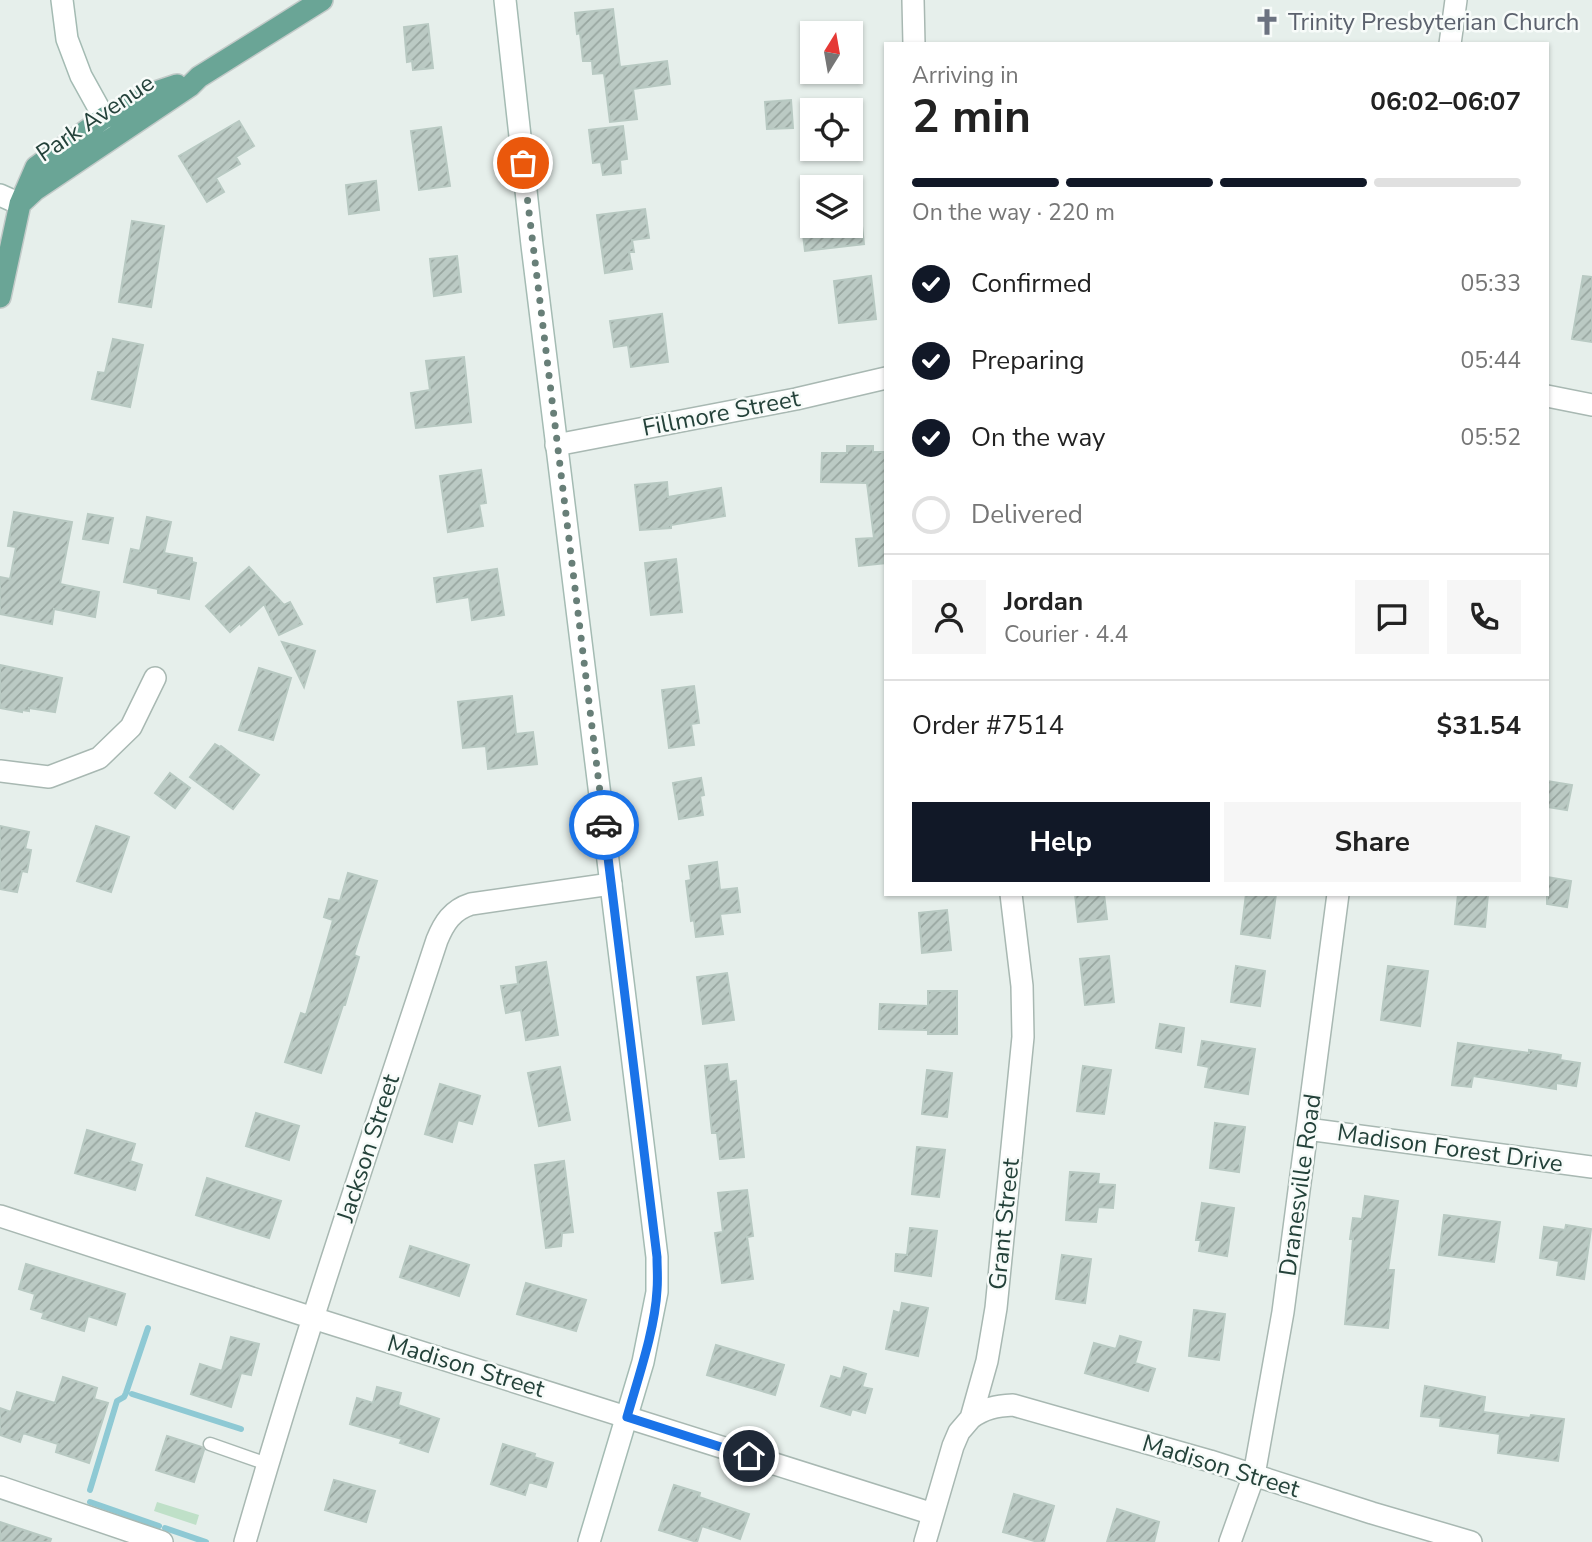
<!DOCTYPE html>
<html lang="en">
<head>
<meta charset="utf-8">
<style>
  body { margin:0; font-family:"Nunito Sans",sans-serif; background:#f6f6f6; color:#222; height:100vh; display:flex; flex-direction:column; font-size:26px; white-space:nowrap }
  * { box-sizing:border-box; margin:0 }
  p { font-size:23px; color:#767676 }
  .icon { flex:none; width:38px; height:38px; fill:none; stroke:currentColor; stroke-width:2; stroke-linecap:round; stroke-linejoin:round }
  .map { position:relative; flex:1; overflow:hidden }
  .drawer { position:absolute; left:884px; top:42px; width:665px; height:854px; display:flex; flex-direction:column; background:#fff; border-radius:0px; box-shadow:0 2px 5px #0004 }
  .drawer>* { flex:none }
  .needle { width:46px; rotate:11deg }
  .fabs { position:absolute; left:800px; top:21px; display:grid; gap:14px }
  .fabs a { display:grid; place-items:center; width:63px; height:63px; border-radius:0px; background:#fff; box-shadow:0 2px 5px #0004; font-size:35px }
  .pin { position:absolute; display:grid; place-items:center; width:60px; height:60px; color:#fff; margin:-30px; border:4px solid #fff; border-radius:50%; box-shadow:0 2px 7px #0007 }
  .courier { position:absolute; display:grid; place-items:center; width:70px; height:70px; margin:-35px; border:5px solid #1a73e8; border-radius:50%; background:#fff; color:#222; box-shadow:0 2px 9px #0007 }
  .overview em { font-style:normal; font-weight:700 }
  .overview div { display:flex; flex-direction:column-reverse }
  .overview { display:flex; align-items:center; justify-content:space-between; height:119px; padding:0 28px }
  h1 { font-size:46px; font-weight:700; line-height:52px }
  .bar { display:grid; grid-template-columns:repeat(4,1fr); gap:10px 7px; align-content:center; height:84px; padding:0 28px }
  .bar i { height:9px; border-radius:5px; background:#e0e0e0 }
  .bar .selected { background:#111827 }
  .bar p { grid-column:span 4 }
  .line { display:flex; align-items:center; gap:18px; padding:0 28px; border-top:2px solid #e0e0e0 }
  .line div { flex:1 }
  .round { display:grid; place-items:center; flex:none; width:74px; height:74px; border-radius:0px; background:#f6f6f6 }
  ol { padding:0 28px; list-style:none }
  li { display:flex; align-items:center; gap:21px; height:77px }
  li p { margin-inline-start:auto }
  li .icon { padding:7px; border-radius:50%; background:#111827; color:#fff; stroke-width:4 }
  li:last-child { color:#767676 }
  li i { width:38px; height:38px; border:4px solid #e0e0e0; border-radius:50% }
  .button { display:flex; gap:14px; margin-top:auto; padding:14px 28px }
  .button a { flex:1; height:80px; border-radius:0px; background:#111827; color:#fff; font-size:28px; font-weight:700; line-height:80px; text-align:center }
  .button a+a { background:#f6f6f6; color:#222 }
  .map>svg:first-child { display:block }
  .green { fill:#bfe0c8 }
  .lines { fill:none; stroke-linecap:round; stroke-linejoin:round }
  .stream { stroke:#8ec9d4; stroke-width:6 }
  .building { fill:url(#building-hatch); stroke:#b8c9c2; stroke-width:2 }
  .lane-casing { stroke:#a8b8b2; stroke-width:15 }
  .street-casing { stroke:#a8b8b2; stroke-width:24 }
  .secondary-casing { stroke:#a4bbb3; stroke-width:24 }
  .primary-casing { stroke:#c2cac8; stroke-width:24 }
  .lane { stroke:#fff; stroke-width:12 }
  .street { stroke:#fff; stroke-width:21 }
  .secondary { stroke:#fff; stroke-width:21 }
  .primary { stroke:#6aa596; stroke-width:21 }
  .done { stroke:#687f78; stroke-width:7; stroke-dasharray:0 12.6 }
  .route { stroke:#1a73e8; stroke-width:9 }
  .labels { text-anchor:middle; stroke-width:5; stroke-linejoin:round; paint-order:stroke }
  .worship-label { font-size:24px; fill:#5b616d; stroke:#f7fbf9; text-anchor:start }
  .street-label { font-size:24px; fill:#24423a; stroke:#f7fbf9 }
</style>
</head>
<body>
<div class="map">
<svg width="1592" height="1542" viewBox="0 0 1592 1542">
  <defs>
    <pattern id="building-hatch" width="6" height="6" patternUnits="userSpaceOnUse" patternTransform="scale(1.75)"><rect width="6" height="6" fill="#bbcac4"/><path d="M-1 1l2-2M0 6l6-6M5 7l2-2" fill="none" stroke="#98a6a0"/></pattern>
  </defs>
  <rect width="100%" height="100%" fill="#e6efeb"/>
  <path class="green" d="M 157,1502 L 199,1515 L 196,1525 L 154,1511 Z"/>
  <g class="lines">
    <path class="stream" d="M 132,1394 L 241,1429
      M 90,1490 L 117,1401 L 124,1397 L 126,1393 L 148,1328
      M 90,1502 L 159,1526
      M 165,1528 L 206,1542"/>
  </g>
  <path class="building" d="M 613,9 L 620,67 L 667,61 L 670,84 L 633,89 L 637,119 L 610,122 L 604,73 L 593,74 L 592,61 L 583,61 L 580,33 L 577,34 L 575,13 Z
    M 428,24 L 433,68 L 413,70 L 412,61 L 407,62 L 404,27 Z
    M 791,100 L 793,128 L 767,129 L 765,102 Z
    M 239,121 L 254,146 L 236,157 L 240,164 L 216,178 L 224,192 L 207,202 L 179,156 Z
    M 623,126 L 627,159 L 620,160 L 621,173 L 603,175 L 601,162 L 593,163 L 589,130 Z
    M 441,127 L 450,186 L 419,190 L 411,131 Z
    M 376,181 L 379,210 L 349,214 L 346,185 Z
    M 645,209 L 649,238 L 632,240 L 634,252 L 629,252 L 632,269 L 605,273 L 597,215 Z
    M 132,221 L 164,226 L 151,307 L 119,302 Z
    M 802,226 L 862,226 L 864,244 L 805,251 Z
    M 457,256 L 461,292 L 434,296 L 430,259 Z
    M 871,276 L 876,319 L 839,323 L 834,281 Z
    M 1583,276 L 1592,277 L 1592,342 L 1572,339 Z
    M 662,314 L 668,362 L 631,367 L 628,345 L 614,347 L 610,321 Z
    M 113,339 L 143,345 L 130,407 L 92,399 L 98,372 L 105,373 Z
    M 464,357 L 471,422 L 416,428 L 411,393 L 430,390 L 426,361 Z
    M 847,446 L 873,446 L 873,452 L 886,452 L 886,563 L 859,566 L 856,539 L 874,538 L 867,483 L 821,482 L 822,453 L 847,453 Z
    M 481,470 L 486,503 L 479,504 L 483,526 L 448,532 L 440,476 Z
    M 667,482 L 668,497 L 721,488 L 725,516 L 671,525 L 671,528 L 640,530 L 635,485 Z
    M 14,512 L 72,522 L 60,584 L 99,592 L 95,617 L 54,609 L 52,624 L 0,614 L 0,577 L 10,579 L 16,547 L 8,546 Z
    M 88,514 L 113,518 L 108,543 L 83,539 Z
    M 147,517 L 171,522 L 164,553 L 192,558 L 192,562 L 196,563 L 189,599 L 158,593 L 158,589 L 124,582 L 131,549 L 140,551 Z
    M 676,559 L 682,612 L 651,615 L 645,563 Z
    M 249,567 L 284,605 L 290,602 L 302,624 L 279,635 L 264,604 L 241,625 L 240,623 L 230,632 L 206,606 Z
    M 497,569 L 504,615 L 472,620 L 469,597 L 437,602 L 434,578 Z
    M 282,642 L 315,651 L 304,687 Z
    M 0,665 L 62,678 L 55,712 L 29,708 L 29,711 L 22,710 L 22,712 L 0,708 Z
    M 259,668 L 291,678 L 273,740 L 239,730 Z
    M 694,686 L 699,723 L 691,724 L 694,745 L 669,748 L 662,690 Z
    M 512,696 L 516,734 L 533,732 L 537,764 L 488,769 L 486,746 L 463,748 L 458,702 Z
    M 215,744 L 220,747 L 221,746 L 259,775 L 233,809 L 190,777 Z
    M 170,773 L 190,788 L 175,808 L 155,793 Z
    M 701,778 L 704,795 L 700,796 L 703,815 L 679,819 L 673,783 Z
    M 1547,781 L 1572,785 L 1567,810 L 1547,807 Z
    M 0,826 L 29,832 L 25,849 L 31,850 L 27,872 L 22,871 L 17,892 L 0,889 Z
    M 96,826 L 129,837 L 111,892 L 77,881 Z
    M 717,862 L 720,890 L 737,888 L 740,912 L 720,914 L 723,934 L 696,937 L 694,920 L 691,921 L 686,881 L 691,880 L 689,866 Z
    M 348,873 L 377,881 L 354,955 L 359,957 L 345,1005 L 343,1005 L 321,1073 L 285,1062 L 301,1013 L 306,1015 L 333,920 L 324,917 L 329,899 L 340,901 Z
    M 1547,877 L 1571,881 L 1567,907 L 1547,904 Z
    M 1075,894 L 1104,894 L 1107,919 L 1078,922 Z
    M 1246,894 L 1276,894 L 1270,938 L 1241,934 Z
    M 1458,894 L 1488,894 L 1485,927 L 1455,924 Z
    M 947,910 L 951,950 L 922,953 L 919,913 Z
    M 1109,956 L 1114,1002 L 1085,1005 L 1080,959 Z
    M 546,962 L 558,1035 L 526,1040 L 521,1010 L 506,1013 L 501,986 L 518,984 L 516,967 Z
    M 1236,966 L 1265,971 L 1260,1006 L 1231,1002 Z
    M 1388,966 L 1428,971 L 1420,1026 L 1381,1020 Z
    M 727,973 L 734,1020 L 703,1024 L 697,977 Z
    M 928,991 L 957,991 L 957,1034 L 928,1034 L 928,1030 L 879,1029 L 880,1004 L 928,1006 Z
    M 1160,1024 L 1184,1028 L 1181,1052 L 1156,1048 Z
    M 1202,1041 L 1255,1049 L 1248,1094 L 1205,1087 L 1209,1067 L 1198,1065 Z
    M 1458,1043 L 1529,1053 L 1529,1050 L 1561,1055 L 1560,1060 L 1580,1063 L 1576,1086 L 1556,1083 L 1556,1089 L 1473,1076 L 1471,1087 L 1452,1085 Z
    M 727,1064 L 729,1082 L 736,1081 L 744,1157 L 720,1159 L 717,1133 L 712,1133 L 705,1066 Z
    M 1083,1066 L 1111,1070 L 1104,1114 L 1077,1111 Z
    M 560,1067 L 570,1120 L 539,1126 L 528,1073 Z
    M 927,1070 L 952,1073 L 947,1117 L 922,1114 Z
    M 440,1084 L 480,1096 L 472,1124 L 458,1120 L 452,1142 L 425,1134 Z
    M 256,1113 L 299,1126 L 289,1160 L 246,1146 Z
    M 1215,1123 L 1245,1127 L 1239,1172 L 1210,1168 Z
    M 87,1130 L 135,1144 L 130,1161 L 142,1165 L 135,1190 L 75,1173 Z
    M 917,1147 L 945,1150 L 939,1197 L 912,1194 Z
    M 564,1161 L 573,1232 L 562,1233 L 561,1246 L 546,1248 L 535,1165 Z
    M 1070,1172 L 1099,1174 L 1098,1184 L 1115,1185 L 1113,1208 L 1098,1207 L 1096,1222 L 1066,1220 Z
    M 207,1178 L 281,1201 L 269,1238 L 196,1215 Z
    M 747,1190 L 753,1236 L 747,1237 L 753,1279 L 722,1283 L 715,1233 L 723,1232 L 718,1193 Z
    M 1365,1196 L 1398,1201 L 1388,1270 L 1394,1270 L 1388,1328 L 1345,1324 L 1353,1239 L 1350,1239 L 1353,1218 L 1362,1219 Z
    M 1202,1203 L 1234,1208 L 1227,1256 L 1199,1251 L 1201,1240 L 1196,1240 Z
    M 1444,1215 L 1500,1222 L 1494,1262 L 1439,1255 Z
    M 1566,1225 L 1591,1229 L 1584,1279 L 1557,1275 L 1559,1261 L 1540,1258 L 1544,1227 L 1565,1230 Z
    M 910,1228 L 937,1231 L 931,1276 L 895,1271 L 896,1254 L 907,1255 Z
    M 410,1246 L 469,1265 L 459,1296 L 400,1277 Z
    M 1062,1255 L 1091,1259 L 1085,1303 L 1056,1299 Z
    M 26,1264 L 125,1294 L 116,1325 L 88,1316 L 84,1331 L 42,1318 L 44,1313 L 31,1309 L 35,1294 L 19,1289 Z
    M 526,1283 L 586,1300 L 576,1331 L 517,1314 Z
    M 902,1303 L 928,1308 L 918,1356 L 886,1349 L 894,1311 L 900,1313 Z
    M 1194,1310 L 1225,1314 L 1219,1360 L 1189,1356 Z
    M 1120,1336 L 1141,1342 L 1135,1363 L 1155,1369 L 1148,1391 L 1085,1373 L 1094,1343 L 1116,1349 Z
    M 231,1337 L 259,1344 L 251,1375 L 241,1373 L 231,1407 L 191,1394 L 200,1364 L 222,1371 Z
    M 716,1345 L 784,1365 L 775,1395 L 707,1375 Z
    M 844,1367 L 866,1374 L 862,1387 L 872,1389 L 865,1413 L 852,1409 L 850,1415 L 821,1406 L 831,1376 L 841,1379 Z
    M 63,1377 L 97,1388 L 94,1399 L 108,1403 L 89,1463 L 56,1452 L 58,1444 L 23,1433 L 20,1442 L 0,1435 L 0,1408 L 11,1412 L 17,1392 L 55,1403 Z
    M 1425,1386 L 1485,1397 L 1483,1412 L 1530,1418 L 1531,1415 L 1564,1419 L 1558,1461 L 1498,1453 L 1500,1434 L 1440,1426 L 1441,1418 L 1421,1416 Z
    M 377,1387 L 401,1393 L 398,1405 L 439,1419 L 428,1452 L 400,1443 L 402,1439 L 350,1424 L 357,1398 L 373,1403 Z
    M 167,1436 L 202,1447 L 204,1450 L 194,1482 L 156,1470 Z
    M 503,1444 L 535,1454 L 534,1457 L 553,1463 L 546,1487 L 529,1482 L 525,1495 L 491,1484 Z
    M 334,1480 L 375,1491 L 366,1522 L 325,1510 Z
    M 674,1485 L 700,1493 L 699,1497 L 749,1514 L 740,1539 L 702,1526 L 697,1542 L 659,1530 Z
    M 1014,1494 L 1054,1506 L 1044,1542 L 1038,1542 L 1003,1532 Z
    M 1117,1509 L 1159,1522 L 1154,1542 L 1107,1542 Z
    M 0,1522 L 51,1539 L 50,1542 L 0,1542 Z"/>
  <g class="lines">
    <defs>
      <path id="lane" d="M 210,1444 L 267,1464"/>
      <path id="street" d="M 913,0 L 914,44
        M 1450,44 L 1456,0
        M 1547,396 L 1592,405
        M 556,445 L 796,399 L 886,378
        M 0,771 L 49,777 L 99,758 L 131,727 L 155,678
        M 1307,1129 L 1592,1167
        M 0,1216 L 313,1318 L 933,1514
        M 971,1418 C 984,1408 997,1406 1013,1405 L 1210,1461 L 1372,1513 L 1471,1542
        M 0,1487 L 162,1542
        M 245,1542 C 303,1340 371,1140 437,940 C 444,923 452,910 471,904 L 611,884
        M 925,1542 L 953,1446 L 959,1432 L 971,1418 L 987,1361 L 996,1308 L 1023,1037 L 1022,986 L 1011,894
        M 1230,1542 L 1254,1475 L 1283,1312 L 1338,894"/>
      <path id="secondary" d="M 62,0 L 67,39 L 81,76 L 112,132
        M 505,0 L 532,245 L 657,1257 L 657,1292 L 643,1362 L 589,1542
        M 0,195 L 20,204"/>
      <path id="primary" d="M 20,204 L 35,190 L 190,86 L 199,77 L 322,0
        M 0,297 L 20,204 L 36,167 L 104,118 L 156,92 L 177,85"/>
    </defs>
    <use href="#lane" class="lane-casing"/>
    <use href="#street" class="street-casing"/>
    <use href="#secondary" class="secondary-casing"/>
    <use href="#primary" class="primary-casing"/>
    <use href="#lane" class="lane"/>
    <use href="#street" class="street"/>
    <use href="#secondary" class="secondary"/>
    <use href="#primary" class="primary"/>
  </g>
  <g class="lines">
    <path class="done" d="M 523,163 L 604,825"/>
    <path class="route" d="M 604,825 L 657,1257 C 657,1268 658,1279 657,1290 C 655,1330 638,1378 627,1417 L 749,1456"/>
  </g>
  <defs>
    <symbol id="church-bare" viewBox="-9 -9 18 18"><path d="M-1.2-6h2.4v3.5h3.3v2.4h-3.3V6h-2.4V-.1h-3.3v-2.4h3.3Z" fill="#6b7280" stroke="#f7fbf9" stroke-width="2.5" paint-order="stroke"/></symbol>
  </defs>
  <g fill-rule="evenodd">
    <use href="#church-bare" x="1248" y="3" width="38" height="38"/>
  </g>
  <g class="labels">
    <g class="worship-label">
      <text x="1288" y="30">Trinity Presbyterian Church</text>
    </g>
    <g class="street-label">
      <text transform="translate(95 118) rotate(-34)" y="8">Park Avenue</text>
      <text transform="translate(721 413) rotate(-11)" y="8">Fillmore Street</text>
      <text transform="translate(368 1148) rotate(-72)" y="8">Jackson Street</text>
      <text transform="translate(1450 1148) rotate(8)" y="8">Madison Forest Drive</text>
      <text transform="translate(1300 1185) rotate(-82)" y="8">Dranesville Road</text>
      <text transform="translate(1004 1224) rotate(-84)" y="8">Grant Street</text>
      <text transform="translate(466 1366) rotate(17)" y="8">Madison Street</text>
      <text transform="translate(1221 1466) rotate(17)" y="8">Madison Street</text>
    </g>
  </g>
</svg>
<div class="fabs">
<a><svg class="needle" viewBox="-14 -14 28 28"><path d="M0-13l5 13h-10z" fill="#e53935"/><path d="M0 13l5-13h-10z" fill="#767676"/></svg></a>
<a><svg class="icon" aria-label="locate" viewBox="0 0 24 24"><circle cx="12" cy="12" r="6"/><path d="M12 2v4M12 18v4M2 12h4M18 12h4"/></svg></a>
<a><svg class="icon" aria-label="layers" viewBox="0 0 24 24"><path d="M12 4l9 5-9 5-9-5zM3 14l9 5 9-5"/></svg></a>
</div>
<div class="pin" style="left:523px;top:163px;background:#ea580c"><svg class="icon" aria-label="bag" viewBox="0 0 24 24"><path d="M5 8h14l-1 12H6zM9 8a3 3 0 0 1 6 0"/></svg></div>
<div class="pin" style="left:749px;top:1456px;background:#1f2937"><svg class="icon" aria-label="home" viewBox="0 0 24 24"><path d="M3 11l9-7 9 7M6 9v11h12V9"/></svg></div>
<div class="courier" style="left:604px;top:825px"><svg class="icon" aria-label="car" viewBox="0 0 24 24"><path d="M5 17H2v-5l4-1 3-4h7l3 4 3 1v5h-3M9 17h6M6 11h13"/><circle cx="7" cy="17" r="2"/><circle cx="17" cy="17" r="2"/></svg></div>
<section class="drawer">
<div class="overview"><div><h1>2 min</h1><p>Arriving in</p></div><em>06:02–06:07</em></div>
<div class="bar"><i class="selected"></i><i class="selected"></i><i class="selected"></i><i></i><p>On the way · 220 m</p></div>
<ol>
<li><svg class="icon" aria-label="check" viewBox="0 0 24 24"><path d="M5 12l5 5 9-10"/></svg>Confirmed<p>05:33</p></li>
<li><svg class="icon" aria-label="check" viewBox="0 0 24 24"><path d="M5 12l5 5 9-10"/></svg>Preparing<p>05:44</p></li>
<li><svg class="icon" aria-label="check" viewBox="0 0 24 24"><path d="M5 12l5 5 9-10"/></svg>On the way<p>05:52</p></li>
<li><i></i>Delivered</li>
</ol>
<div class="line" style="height:126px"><a class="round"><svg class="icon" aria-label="person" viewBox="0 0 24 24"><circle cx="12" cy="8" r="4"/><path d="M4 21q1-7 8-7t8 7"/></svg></a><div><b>Jordan</b><p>Courier · 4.4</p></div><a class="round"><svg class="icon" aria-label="chat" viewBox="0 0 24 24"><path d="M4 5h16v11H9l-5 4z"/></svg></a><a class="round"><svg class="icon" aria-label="phone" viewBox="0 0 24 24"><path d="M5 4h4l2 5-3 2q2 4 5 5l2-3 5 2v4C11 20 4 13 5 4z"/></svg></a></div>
<div class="line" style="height:91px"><div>Order #7514</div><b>$31.54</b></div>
<div class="button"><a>Help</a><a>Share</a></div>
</section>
</div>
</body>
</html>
